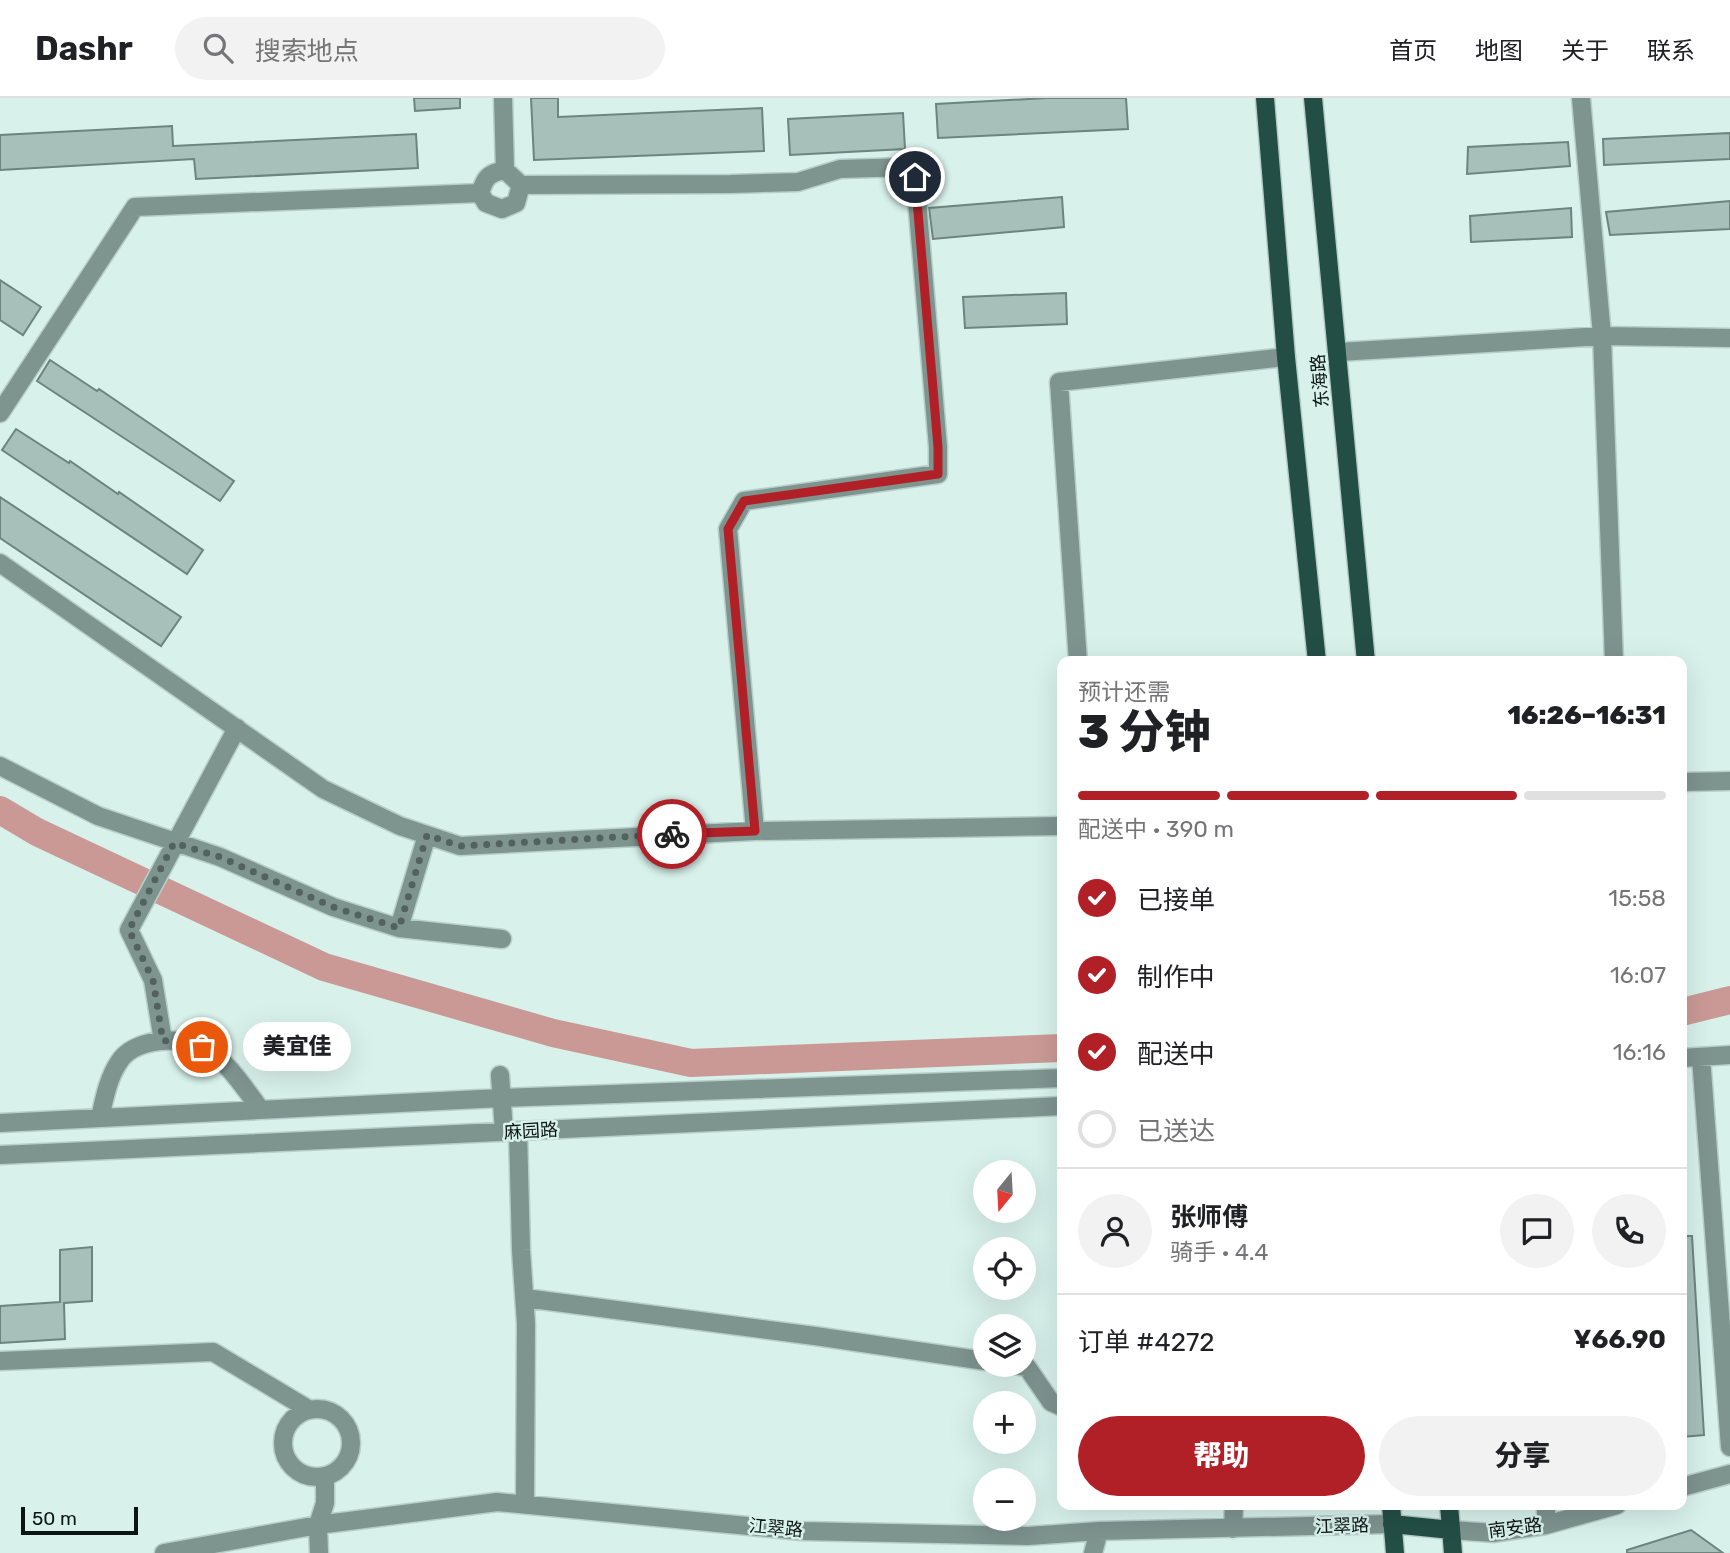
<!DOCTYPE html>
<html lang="zh">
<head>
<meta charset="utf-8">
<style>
  body { margin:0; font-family:Rubik,"Noto Sans SC",sans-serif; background:#f2f2f2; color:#202124; height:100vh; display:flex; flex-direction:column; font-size:26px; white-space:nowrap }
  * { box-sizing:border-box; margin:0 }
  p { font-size:23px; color:#757577 }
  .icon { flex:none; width:38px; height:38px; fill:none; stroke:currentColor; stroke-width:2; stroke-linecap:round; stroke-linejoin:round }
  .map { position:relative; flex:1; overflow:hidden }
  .side { position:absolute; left:1057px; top:558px; width:630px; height:854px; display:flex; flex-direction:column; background:#fff; border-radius:14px; box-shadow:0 7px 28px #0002 }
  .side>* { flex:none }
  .needle { width:46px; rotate:198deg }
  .tools { position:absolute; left:973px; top:1062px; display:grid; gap:14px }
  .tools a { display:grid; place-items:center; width:63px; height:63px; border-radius:50%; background:#fff; box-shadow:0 7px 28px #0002; font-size:35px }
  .scale { position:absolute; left:21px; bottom:18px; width:117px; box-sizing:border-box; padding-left:7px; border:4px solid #0d1514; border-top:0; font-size:19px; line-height:24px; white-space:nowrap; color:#0d1514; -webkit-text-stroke:5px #d8f1eb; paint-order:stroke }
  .pin { position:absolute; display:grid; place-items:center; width:60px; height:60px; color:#fff; margin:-30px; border:4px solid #fff; border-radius:50%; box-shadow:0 2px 7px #0007 }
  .courier { position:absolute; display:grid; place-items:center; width:70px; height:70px; margin:-35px; border:5px solid #b12027; border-radius:50%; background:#fff; color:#222; box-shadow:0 2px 9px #0007 }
  .bubble { position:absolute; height:49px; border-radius:24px; background:#fff; box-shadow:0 7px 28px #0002; font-size:23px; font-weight:800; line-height:49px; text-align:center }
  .headline em { font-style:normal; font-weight:800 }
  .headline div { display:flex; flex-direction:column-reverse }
  .headline { display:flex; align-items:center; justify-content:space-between; height:119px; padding:0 21px }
  h1 { font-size:46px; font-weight:800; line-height:52px }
  .bar { display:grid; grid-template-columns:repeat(4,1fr); gap:10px 7px; align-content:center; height:84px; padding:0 21px }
  .bar i { height:9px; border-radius:5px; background:#e0e0e0 }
  .bar .current { background:#b12027 }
  .bar p { grid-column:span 4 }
  .line { display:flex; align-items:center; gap:18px; padding:0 21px; border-top:2px solid #e0e0e0 }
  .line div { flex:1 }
  .round { display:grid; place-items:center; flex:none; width:74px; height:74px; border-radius:37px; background:#f2f2f2 }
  ol { padding:0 21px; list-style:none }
  li { display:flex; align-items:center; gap:21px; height:77px }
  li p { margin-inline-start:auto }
  li .icon { padding:7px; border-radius:50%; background:#b12027; color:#fff; stroke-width:4 }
  li:last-child { color:#757577 }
  li i { width:38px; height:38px; border:4px solid #e0e0e0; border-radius:50% }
  .cta { display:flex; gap:14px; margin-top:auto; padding:14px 21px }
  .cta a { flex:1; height:80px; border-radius:42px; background:#b12027; color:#fff; font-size:28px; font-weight:800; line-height:80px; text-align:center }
  .cta a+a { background:#f2f2f2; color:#202124 }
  header { display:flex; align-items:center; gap:42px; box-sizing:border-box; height:98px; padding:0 35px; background:#fff; border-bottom:2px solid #e0e0e0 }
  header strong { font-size:33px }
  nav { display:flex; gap:38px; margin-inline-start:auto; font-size:24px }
  .search { width:490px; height:63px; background:#f2f2f2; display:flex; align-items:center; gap:18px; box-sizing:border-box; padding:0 24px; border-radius:38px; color:#757577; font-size:26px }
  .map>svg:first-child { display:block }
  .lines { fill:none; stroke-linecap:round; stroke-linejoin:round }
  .river { stroke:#ca9995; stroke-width:28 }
  .building { fill:#a8c0ba; stroke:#6d847f; stroke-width:2 }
  .minor-casing { stroke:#b8cec9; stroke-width:21 }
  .major-casing { stroke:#b8cec9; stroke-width:21 }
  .minor { stroke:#7e948f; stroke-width:18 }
  .major { stroke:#234e46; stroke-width:18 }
  .done { stroke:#54625f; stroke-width:7; stroke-dasharray:0 12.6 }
  .route { stroke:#b12027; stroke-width:9 }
  .labels { text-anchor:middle; stroke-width:5; stroke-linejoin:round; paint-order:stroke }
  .street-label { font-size:18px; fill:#0d1514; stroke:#d8f1eb }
</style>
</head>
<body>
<header>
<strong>Dashr</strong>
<div class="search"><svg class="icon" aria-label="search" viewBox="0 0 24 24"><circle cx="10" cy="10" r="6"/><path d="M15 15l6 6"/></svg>搜索地点</div>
<nav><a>首页</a><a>地图</a><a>关于</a><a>联系</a></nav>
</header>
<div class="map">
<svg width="1730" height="1455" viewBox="0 0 1730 1455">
  <rect width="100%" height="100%" fill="#d8f1eb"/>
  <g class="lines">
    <path class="river" d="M 0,712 L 37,734 L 324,869 L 553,935 L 691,965 L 1062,950
      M 1682,914 L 1730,902"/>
  </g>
  <path class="building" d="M 414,0 L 460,0 L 460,10 L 415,13 Z
    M 531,0 L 558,0 L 558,19 L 762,10 L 764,53 L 534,62 Z
    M 1047,0 L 1126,0 L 1128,31 L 938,40 L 936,6 Z
    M 903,15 L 905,51 L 790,57 L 788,21 Z
    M 172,28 L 173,48 L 416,36 L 418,70 L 196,81 L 194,61 L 0,72 L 0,37 Z
    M 1730,35 L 1730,61 L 1604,67 L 1603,41 Z
    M 1568,44 L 1570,68 L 1467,76 L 1468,49 Z
    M 1062,99 L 1064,129 L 933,141 L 929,110 Z
    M 1730,103 L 1730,131 L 1610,137 L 1606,114 Z
    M 1571,110 L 1572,139 L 1471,144 L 1470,118 Z
    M 0,182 L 41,209 L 23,237 L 0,222 Z
    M 1066,195 L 1067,226 L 965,230 L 963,199 Z
    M 50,262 L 97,293 L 99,291 L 234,383 L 220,403 L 37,283 Z
    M 16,331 L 69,365 L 70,363 L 118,396 L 119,394 L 203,452 L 187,476 L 2,352 Z
    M 0,399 L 181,519 L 161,548 L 0,440 Z
    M 1682,1138 L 1692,1138 L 1704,1337 L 1682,1339 Z
    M 92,1149 L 92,1203 L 64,1205 L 65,1241 L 0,1245 L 0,1208 L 60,1204 L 60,1152 Z
    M 1691,1432 L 1723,1455 L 1627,1455 L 1627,1452 Z"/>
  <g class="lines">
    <defs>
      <path id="minor" d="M 503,0 L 505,72
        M 1581,0 L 1602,238 L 1614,564
        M 505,72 L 521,87 L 516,105 L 502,111 L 486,105 L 480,95 C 485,80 488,75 505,72 Z
        M 521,87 L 731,86 L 798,84 L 840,71 L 909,69 L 915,79 L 938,349 L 938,376 L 744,403 L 728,431 L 755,733
        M 1339,254 L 1602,238 L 1730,240
        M 0,315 L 135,109 L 480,95
        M 0,465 L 323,691 L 400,728 L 460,748 L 755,733 L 1062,728
        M 1078,564 L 1059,284 L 1286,259
        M 0,668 L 98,718 L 220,759 L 333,809 L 399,830 L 502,841
        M 1682,684 L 1730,683
        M 399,830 L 427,737
        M 163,943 L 153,882 L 129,832 L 237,630
        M 1701,959 L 1730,1349
        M 1682,960 L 1730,957
        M 500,977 L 504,1034
        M 100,1020 C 104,1002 108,980 119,964 C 133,941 180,937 203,949 C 228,963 244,990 261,1012
        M 0,1025 L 501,1000 L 1062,980
        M 518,1033 L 521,1152 L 526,1226 L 525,1405
        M 0,1057 L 1062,1008
        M 525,1200 L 815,1238 L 985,1263
        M 0,1263 L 213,1254 L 308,1311
        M 1014,1267 L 1027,1269 L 1051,1304 L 1062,1309
        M283 1345a34 34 0 1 1 68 0a34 34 0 1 1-68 0Z
        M 1682,1389 L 1730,1376
        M 1546,1407 L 1546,1427
        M 1233,1431 L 1234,1407
        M 1451,1432 L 1493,1435 L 1546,1427 L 1617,1407
        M 164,1455 L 318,1427 L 497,1404 L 801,1433 L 1028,1438 L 1099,1433 L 1392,1426
        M 319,1455 L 318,1427 L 325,1405 L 325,1378
        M 1093,1455 L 1099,1433"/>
      <path id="major" d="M 1265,0 L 1286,259 L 1317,564
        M 1313,0 L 1366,564
        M 1391,1407 L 1395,1455
        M 1449,1407 L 1453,1455
        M 1392,1426 L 1451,1432"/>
    </defs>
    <use href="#minor" class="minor-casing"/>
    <use href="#major" class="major-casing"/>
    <use href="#minor" class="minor"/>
    <use href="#major" class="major"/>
  </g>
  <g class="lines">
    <path class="done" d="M 202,949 L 178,941 L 163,943 L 153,882 L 129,832 L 174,745 L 220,759 L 333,809 L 399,830 L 427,737 L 460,748 L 672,736"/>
    <path class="route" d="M 672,736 L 755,733 L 728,431 L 744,403 L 938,376 L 938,349 L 915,79"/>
  </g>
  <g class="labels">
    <g class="street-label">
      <text transform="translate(1320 283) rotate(-95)" y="6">东海路</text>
      <text transform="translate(531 1033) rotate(-3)" y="6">麻园路</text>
      <text transform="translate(1342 1428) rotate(-2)" y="6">江翠路</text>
      <text transform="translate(776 1430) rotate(5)" y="6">江翠路</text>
      <text transform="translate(1515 1430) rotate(-7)" y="6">南安路</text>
    </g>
  </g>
</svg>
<div class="tools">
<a><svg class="needle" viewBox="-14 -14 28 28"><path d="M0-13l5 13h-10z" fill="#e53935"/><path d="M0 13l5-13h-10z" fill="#757577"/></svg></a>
<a><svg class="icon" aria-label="locate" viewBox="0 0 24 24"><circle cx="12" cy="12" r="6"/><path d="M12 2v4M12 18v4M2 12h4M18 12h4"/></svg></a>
<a><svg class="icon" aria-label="layers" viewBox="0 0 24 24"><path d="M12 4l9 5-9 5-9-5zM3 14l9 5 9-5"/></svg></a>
<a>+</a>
<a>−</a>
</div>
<div class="scale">50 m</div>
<div class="pin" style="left:202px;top:949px;background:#ea580c"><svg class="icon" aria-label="bag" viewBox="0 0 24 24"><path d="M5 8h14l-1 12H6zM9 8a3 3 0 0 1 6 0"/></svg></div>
<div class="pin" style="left:915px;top:79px;background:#1f2937"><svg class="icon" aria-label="home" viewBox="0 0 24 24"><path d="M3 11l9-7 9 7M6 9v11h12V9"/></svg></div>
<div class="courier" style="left:672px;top:736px"><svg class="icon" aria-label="bike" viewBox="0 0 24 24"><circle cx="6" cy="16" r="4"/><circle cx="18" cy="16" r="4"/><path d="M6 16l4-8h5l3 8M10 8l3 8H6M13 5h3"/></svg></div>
<div class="bubble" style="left:243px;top:924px;width:108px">美宜佳</div>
<section class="side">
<div class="headline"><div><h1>3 分钟</h1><p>预计还需</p></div><em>16:26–16:31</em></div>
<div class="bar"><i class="current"></i><i class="current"></i><i class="current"></i><i></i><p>配送中 · 390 m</p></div>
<ol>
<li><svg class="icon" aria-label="check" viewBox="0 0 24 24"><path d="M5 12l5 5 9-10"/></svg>已接单<p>15:58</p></li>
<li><svg class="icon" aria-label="check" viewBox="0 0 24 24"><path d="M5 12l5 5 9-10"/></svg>制作中<p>16:07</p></li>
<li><svg class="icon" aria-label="check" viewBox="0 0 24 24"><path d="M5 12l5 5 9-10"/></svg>配送中<p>16:16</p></li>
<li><i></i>已送达</li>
</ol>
<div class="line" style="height:126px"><a class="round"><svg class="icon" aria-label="person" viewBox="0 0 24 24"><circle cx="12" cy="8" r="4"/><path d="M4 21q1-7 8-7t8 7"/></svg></a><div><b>张师傅</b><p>骑手 · 4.4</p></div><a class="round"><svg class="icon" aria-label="chat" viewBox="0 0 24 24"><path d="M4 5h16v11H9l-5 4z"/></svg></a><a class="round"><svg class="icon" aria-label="phone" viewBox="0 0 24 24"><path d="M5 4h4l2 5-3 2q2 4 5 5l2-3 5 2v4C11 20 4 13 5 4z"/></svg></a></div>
<div class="line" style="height:91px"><div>订单 #4272</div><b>¥66.90</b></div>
<div class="cta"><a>帮助</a><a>分享</a></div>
</section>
</div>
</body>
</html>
